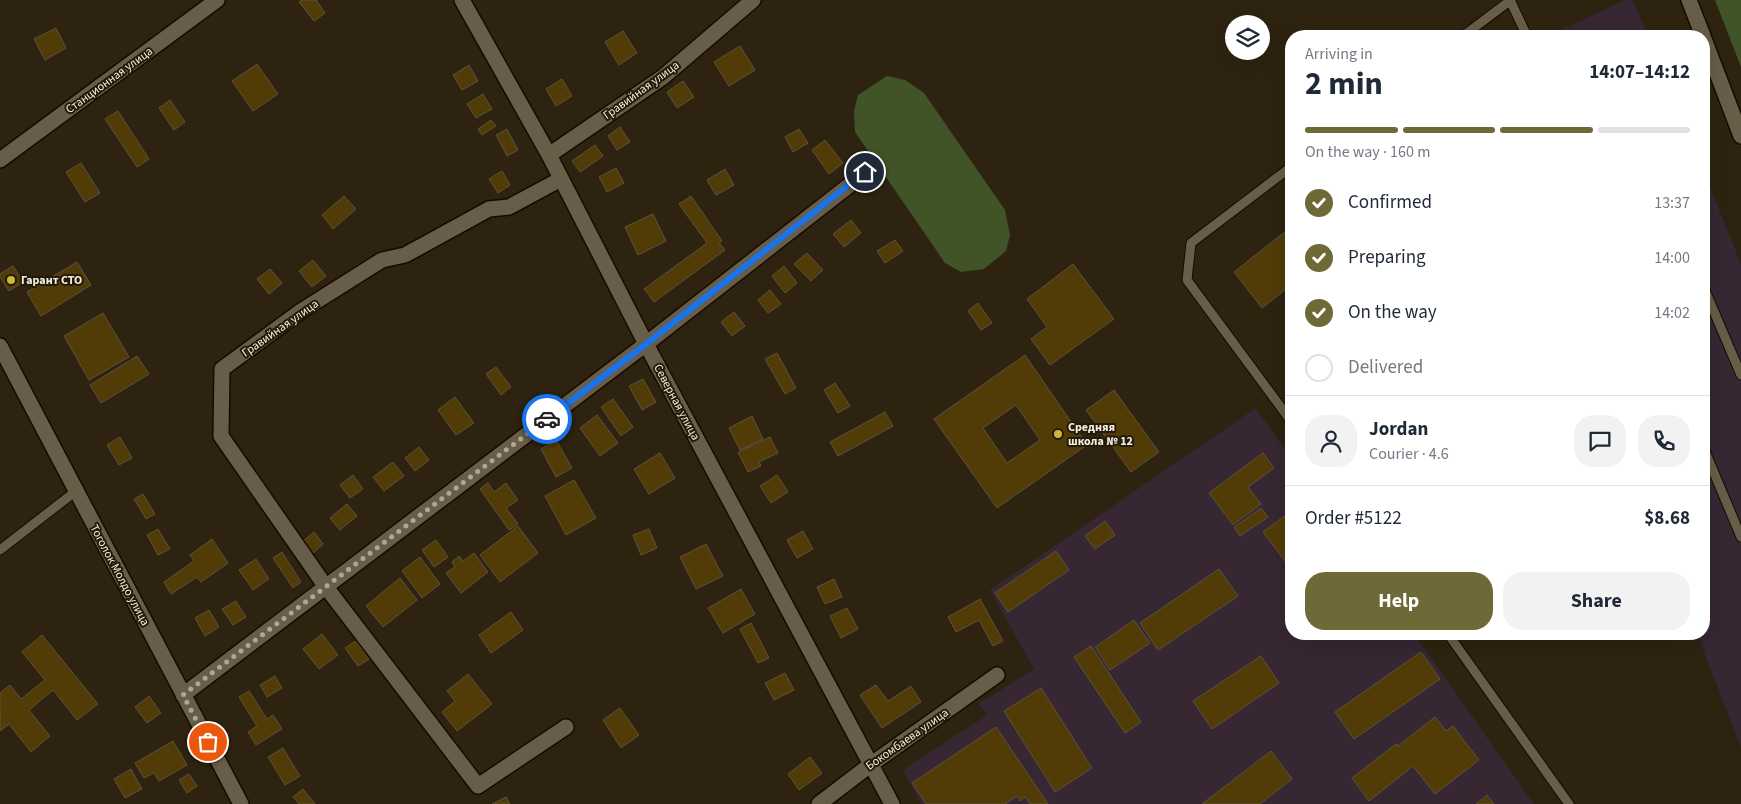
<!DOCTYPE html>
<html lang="en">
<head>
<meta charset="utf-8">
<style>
  body { margin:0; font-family:"Source Sans 3",sans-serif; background:#f2f2f3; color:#1f2937; height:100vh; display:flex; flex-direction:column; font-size:19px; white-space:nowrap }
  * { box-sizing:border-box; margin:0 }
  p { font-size:16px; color:#747a83 }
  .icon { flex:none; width:28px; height:28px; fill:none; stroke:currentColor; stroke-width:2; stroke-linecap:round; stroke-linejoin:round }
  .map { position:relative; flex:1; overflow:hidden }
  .side { position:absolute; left:1285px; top:30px; width:425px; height:610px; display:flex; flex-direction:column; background:#fff; border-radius:20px; box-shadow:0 5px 20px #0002 }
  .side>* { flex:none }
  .buttons { position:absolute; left:1225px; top:15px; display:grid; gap:10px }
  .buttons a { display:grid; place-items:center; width:45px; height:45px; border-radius:50%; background:#fff; box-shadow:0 5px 20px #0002; font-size:25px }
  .pin { position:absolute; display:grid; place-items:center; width:42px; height:42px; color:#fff; margin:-21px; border:2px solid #fff; border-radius:50%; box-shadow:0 1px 5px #0007 }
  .courier { position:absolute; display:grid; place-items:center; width:50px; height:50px; margin:-25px; border:4px solid #1a73e8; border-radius:50%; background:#fff; color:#222; box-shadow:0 1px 6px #0007 }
  .overview em { font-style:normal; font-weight:700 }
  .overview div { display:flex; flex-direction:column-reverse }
  .overview { display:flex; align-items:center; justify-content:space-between; height:85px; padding:0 20px }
  h1 { font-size:32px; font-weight:700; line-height:38px }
  .bar { display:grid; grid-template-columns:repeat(4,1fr); gap:8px 5px; align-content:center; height:60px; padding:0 20px }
  .bar i { height:6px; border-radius:4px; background:#e0e1e3 }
  .bar .selected { background:#6e6937 }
  .bar p { grid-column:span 4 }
  .line { display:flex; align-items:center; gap:12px; padding:0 20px; border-top:1px solid #e0e1e3 }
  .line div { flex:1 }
  .round { display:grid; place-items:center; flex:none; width:52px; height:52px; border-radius:20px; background:#f2f2f3 }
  ol { padding:0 20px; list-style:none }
  li { display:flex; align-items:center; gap:15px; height:55px }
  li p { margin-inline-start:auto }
  li .icon { padding:5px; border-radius:50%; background:#6e6937; color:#fff; stroke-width:4 }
  li:last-child { color:#747a83 }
  li i { width:28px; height:28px; border:2px solid #e0e1e3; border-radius:50% }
  .action { display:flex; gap:10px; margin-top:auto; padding:10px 20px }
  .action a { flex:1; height:58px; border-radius:20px; background:#6e6937; color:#fff; font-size:20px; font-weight:700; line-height:58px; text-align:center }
  .action a+a { background:#f2f2f3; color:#1f2937 }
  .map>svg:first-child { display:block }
  .industrial { fill:#362732 }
  .green { fill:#405428 }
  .building { fill:#513c08; stroke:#5d523e; fill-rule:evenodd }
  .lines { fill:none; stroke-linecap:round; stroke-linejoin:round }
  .lane-casing { stroke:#150c00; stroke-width:11 }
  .street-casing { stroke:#150c00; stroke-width:18 }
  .lane { stroke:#685d48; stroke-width:9 }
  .street { stroke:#685d48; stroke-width:15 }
  .done { stroke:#aea798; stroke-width:5; stroke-dasharray:0 9 }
  .route { stroke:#1a73e8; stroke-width:6 }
  .poi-dot { fill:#cfb837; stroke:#231a07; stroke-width:2 }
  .labels { text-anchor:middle; stroke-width:4; stroke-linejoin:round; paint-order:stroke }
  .street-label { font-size:12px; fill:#f4eee2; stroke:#231a07 }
  .poi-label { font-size:12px; font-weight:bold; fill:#f4eee2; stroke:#231a07; text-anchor:start }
</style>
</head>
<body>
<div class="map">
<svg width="1741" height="804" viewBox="0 0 1741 804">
  <rect width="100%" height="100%" fill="#2d2310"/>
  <path class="industrial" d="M 1625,0 L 1633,0 L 1648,36 L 1548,36 Z
    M 1704,172 L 1741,264 L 1741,747 L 1697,634 L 1704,634 Z
    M 1256,408 L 1291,458 L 1291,634 L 1414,634 L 1534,804 L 921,804 L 903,770 L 987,715 L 978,704 L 1034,669 L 990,590 Z"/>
  <path class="green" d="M 1715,0 L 1741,0 L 1741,67 Z
    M 887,76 L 905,80 L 924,93 L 1005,210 L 1010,235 L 1006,251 L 984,269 L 961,272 L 945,263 L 855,132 L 854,111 L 858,95 Z"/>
  <path class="building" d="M 302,0 L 316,0 L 325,13 L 314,21 L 299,2 Z
    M 56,28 L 66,48 L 45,60 L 34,39 Z
    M 623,31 L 637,53 L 619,65 L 605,42 Z
    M 740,46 L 755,70 L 729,86 L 714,62 Z
    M 257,64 L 278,94 L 253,111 L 232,81 Z
    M 469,65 L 478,81 L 462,90 L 453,75 Z
    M 562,79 L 572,96 L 556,106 L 546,89 Z
    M 683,81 L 694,97 L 677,108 L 667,92 Z
    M 483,94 L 492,109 L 476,118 L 467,104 Z
    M 170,100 L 185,122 L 174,130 L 159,108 Z
    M 118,111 L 149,159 L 137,167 L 105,119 Z
    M 491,120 L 496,126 L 482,135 L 478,129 Z
    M 620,127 L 630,142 L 617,150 L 608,136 Z
    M 507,129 L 518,150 L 507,156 L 496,135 Z
    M 799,129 L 808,143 L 793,152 L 785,137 Z
    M 825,140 L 843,163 L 829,174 L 812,150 Z
    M 595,145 L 603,156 L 580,172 L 572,161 Z
    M 81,163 L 100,193 L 85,202 L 66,172 Z
    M 616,168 L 624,183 L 607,192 L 599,177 Z
    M 725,169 L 734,185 L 716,195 L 707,180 Z
    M 502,171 L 510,185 L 498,193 L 489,179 Z
    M 344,196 L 356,209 L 333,229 L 322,215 Z
    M 691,196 L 722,241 L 719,243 L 725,250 L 654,302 L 644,289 L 707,243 L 679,204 Z
    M 653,214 L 666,241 L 638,255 L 625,227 Z
    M 851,220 L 861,233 L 844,247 L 833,234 Z
    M 1291,227 L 1291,285 L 1262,308 L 1234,272 Z
    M 895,240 L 903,251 L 885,263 L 877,251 Z
    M 807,253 L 823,270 L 811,281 L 794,264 Z
    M 313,260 L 326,276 L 312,287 L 299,271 Z
    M 77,262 L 91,285 L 41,316 L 27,292 Z
    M 1073,264 L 1114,319 L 1050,365 L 1031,339 L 1047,327 L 1027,299 Z
    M 13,266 L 23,282 L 9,291 L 0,277 L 0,274 Z
    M 784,266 L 797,283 L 785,293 L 772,276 Z
    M 270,269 L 282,283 L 269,294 L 257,279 Z
    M 770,290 L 781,304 L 768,313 L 758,300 Z
    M 978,303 L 992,323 L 981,330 L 968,311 Z
    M 734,312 L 745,326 L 732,336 L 721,322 Z
    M 103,313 L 129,357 L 89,380 L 64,336 Z
    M 777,353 L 796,388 L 785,394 L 765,359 Z
    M 1025,355 L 1087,445 L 997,508 L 934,419 ZM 1016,405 L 1040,440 L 1007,463 L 983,428 Z
    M 137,356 L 149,374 L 101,403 L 90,385 Z
    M 496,367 L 511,387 L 501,395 L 486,374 Z
    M 643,379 L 656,402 L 642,410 L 629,386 Z
    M 835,383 L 850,406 L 838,413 L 824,390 Z
    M 1114,390 L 1159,452 L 1131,472 L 1086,410 Z
    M 455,397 L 474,423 L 456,435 L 438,410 Z
    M 613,399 L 633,427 L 621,436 L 601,407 Z
    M 885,412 L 893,426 L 838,456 L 830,442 Z
    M 597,415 L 618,443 L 600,456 L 580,428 Z
    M 752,416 L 763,439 L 740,450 L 729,428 Z
    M 120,437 L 132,458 L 119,465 L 107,445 Z
    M 770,437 L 778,453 L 759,462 L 761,466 L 748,472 L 738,452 Z
    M 556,440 L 572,468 L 556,477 L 541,449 Z
    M 419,447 L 429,460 L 415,471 L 405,458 Z
    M 660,453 L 675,478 L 649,494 L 634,469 Z
    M 1263,453 L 1274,468 L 1248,487 L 1261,504 L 1233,525 L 1209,493 Z
    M 393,462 L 404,476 L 384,491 L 373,477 Z
    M 353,475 L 363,489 L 350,498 L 340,485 Z
    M 777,475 L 788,492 L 771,503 L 760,486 Z
    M 574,480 L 596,518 L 566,535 L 545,496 Z
    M 488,483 L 494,492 L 506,483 L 518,500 L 506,508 L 518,524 L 509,530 L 480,489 Z
    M 143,494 L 155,514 L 146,519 L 134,499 Z
    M 347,504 L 357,516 L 340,530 L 330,518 Z
    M 1261,508 L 1268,517 L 1240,536 L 1234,527 Z
    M 1291,511 L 1291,563 L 1288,565 L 1263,532 Z
    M 1105,521 L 1115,535 L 1095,549 L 1085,536 Z
    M 518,526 L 538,553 L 500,582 L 480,555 Z
    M 158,529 L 170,549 L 158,555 L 147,535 Z
    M 649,529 L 657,548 L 641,555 L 633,535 Z
    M 803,531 L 813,549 L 797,558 L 787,540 Z
    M 314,532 L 323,544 L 312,554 L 302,542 Z
    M 212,539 L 228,563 L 201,582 L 197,577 L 171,594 L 164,582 L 194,561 L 190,555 Z
    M 436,540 L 448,557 L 434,567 L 422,550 Z
    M 706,544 L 723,576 L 696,589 L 680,557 Z
    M 1056,551 L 1069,570 L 1008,612 L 995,593 Z
    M 282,552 L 301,582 L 293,588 L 273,558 Z
    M 474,553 L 488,572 L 461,593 L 446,573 L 455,567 L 452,562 L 459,556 L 463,561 Z
    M 420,557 L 440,584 L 422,598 L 402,571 Z
    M 256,559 L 269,579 L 253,590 L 239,570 Z
    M 1219,569 L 1238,596 L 1158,650 L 1140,623 Z
    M 400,578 L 417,600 L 383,627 L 366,606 Z
    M 834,579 L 842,597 L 825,604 L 817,587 Z
    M 741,589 L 755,614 L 723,633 L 708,608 Z
    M 980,599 L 1003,641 L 993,646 L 979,620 L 956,632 L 948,617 Z
    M 236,601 L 246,617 L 233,625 L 222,609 Z
    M 847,608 L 858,629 L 841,638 L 830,616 Z
    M 209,610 L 219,627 L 205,636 L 195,618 Z
    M 511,612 L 523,630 L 491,653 L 479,635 Z
    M 1134,620 L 1150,643 L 1110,670 L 1095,647 Z
    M 751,623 L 769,658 L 758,663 L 740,629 Z
    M 322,634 L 338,655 L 319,669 L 303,649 Z
    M 42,635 L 98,704 L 77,720 L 53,690 L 29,710 L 50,736 L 31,752 L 9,724 L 0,731 L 0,715 L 1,714 L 0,713 L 0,693 L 10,685 L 21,699 L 45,680 L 22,652 Z
    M 356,641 L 369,659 L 358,666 L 345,648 Z
    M 1091,646 L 1141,722 L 1125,733 L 1074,657 Z
    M 1421,652 L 1440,679 L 1354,739 L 1335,712 Z
    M 1261,656 L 1279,683 L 1212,729 L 1193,701 Z
    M 785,673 L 794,690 L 774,700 L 765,683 Z
    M 468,674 L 492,704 L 457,731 L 442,712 L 455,701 L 447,691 Z
    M 275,676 L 282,688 L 267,697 L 260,685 Z
    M 876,685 L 888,701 L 911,686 L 921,702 L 882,728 L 860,695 Z
    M 1041,688 L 1092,768 L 1055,792 L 1004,711 Z
    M 249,691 L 267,719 L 273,715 L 282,729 L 256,745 L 248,732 L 257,726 L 239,697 Z
    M 149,696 L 161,713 L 147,723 L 135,707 Z
    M 620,708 L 639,735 L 621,748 L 603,720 Z
    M 1435,717 L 1446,731 L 1453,726 L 1479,760 L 1435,794 L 1413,766 L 1369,801 L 1352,778 L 1396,744 L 1398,746 Z
    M 996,727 L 1048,804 L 1030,804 L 1025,797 L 1020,801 L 1017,796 L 1005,804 L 926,804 L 912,783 Z
    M 173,741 L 187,765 L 159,781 L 154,773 L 144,778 L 135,763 Z
    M 283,748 L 300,776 L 285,785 L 268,757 Z
    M 1271,751 L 1292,779 L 1260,804 L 1202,804 Z
    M 810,757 L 822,773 L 799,790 L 788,774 Z
    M 131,769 L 142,789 L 125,798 L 114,779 Z
    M 189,774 L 197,786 L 187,793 L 179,780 Z
    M 303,789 L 315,804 L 299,804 L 293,797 Z
    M 1487,795 L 1494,804 L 1476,804 Z
    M 506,797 L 510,804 L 492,804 Z"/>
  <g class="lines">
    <defs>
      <path id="lane" d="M 1510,0 L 1527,36
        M 1463,36 L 1511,0
        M 1291,167 L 1191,243 L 1187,280 L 1291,421
        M 1704,288 L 1741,375
        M 1704,449 L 1741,537
        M 0,550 L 76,491
        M 1448,634 L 1569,804"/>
      <path id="street" d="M 462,0 L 549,155 L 646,344 L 892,804
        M 1689,0 L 1703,36
        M 1704,39 L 1741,136
        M 549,155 L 663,77 L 753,0
        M 0,160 L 217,0
        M 561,179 L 509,207 L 489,209 L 405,255 L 382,260 L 301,311 L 222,369 L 221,436 L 326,587 L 478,786 L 566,727
        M 0,346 L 241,804
        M 183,695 L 646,344 L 865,173
        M 819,804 L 870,765 L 997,675"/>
    </defs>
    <use href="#lane" class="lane-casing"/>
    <use href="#street" class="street-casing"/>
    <use href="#lane" class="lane"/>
    <use href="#street" class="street"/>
  </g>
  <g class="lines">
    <path class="done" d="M 208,742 L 183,695 L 547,419"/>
    <path class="route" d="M 547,419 L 646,344 L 865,172"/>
  </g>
  <g class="poi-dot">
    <circle cx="11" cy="280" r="5"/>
    <circle cx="1058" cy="434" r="5"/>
  </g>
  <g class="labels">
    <g class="street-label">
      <text transform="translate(109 80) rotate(-36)" y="4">Станционная улица</text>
      <text transform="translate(641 90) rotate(-36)" y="4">Гравийная улица</text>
      <text transform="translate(280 328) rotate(-35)" y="4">Гравийная улица</text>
      <text transform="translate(677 402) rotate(62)" y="4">Северная улица</text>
      <text transform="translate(120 575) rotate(62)" y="4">Тоголок Молдо улица</text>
      <text transform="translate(907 739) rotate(-35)" y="4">Бокомбаева улица</text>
    </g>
    <g class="poi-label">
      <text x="21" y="284">Гарант СТО</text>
      <text x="1068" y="431">Средняя<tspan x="1068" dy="14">школа № 12</tspan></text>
    </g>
  </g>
</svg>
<div class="buttons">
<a><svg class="icon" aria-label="layers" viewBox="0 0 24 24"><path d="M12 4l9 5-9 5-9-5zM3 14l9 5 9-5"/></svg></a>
</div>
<div class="pin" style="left:208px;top:742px;background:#ea580c"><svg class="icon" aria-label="bag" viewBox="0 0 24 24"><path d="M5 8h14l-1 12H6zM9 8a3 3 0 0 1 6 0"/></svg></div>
<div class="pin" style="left:865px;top:172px;background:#1f2937"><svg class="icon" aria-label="home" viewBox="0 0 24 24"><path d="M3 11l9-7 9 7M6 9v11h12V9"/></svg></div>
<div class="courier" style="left:547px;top:419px"><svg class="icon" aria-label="car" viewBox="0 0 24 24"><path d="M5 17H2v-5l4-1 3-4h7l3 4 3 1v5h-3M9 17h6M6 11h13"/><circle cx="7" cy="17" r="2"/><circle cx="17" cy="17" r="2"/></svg></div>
<section class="side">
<div class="overview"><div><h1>2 min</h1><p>Arriving in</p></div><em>14:07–14:12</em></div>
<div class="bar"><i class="selected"></i><i class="selected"></i><i class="selected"></i><i></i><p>On the way · 160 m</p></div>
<ol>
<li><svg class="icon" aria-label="check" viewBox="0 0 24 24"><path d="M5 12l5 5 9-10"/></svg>Confirmed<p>13:37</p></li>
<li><svg class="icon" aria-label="check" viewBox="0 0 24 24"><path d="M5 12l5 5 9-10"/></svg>Preparing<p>14:00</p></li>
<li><svg class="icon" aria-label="check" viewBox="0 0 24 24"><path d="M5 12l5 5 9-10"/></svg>On the way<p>14:02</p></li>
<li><i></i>Delivered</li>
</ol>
<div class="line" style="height:90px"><a class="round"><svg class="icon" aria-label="person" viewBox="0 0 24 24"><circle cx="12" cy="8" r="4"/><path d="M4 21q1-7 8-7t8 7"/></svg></a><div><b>Jordan</b><p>Courier · 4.6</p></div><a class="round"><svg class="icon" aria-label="chat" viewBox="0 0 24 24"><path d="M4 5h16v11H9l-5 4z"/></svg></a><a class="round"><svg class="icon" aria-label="phone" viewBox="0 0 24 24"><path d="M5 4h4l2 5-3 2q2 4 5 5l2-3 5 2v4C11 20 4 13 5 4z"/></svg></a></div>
<div class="line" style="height:65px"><div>Order #5122</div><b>$8.68</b></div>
<div class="action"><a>Help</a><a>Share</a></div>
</section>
</div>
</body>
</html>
